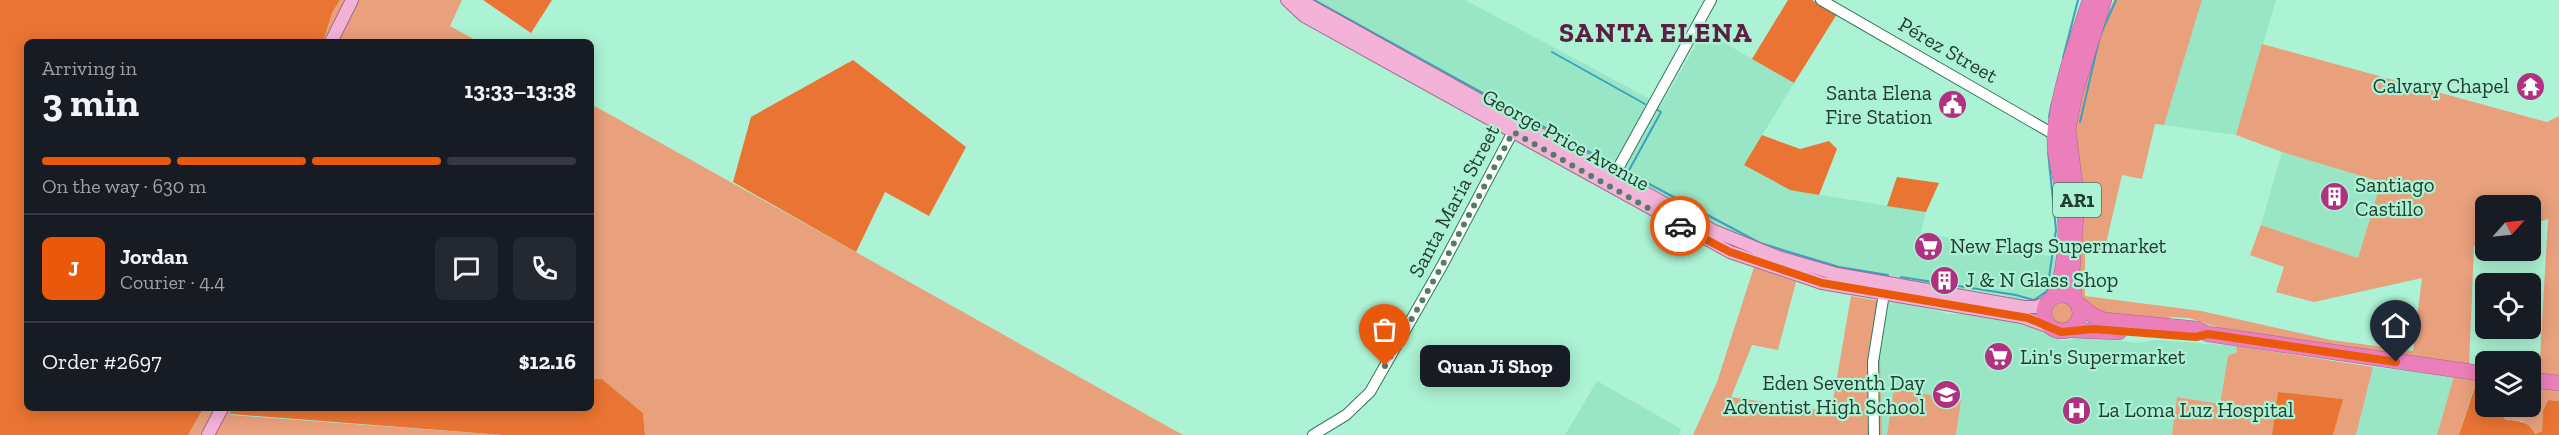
<!DOCTYPE html>
<html lang="en">
<head>
<meta charset="utf-8">
<style>
  body { margin:0; font-family:"Zilla Slab",serif; background:#242831; color:#f1f3f6; height:100vh; display:flex; flex-direction:column; font-size:22px; white-space:nowrap }
  * { box-sizing:border-box; margin:0 }
  p { font-size:20px; color:#9ea1a6 }
  .icon { flex:none; width:33px; height:33px; fill:none; stroke:currentColor; stroke-width:2; stroke-linecap:round; stroke-linejoin:round }
  .map { position:relative; flex:1; overflow:hidden }
  .sheet { position:absolute; left:24px; top:39px; width:570px; height:372px; display:flex; flex-direction:column; background:#171b24; border-radius:9px; box-shadow:0 3px 15px #0003 }
  .sheet>* { flex:none }
  .needle { width:39px; rotate:63deg }
  .buttons { position:absolute; left:2475px; top:195px; display:grid; gap:12px }
  .buttons a { display:grid; place-items:center; width:66px; height:66px; border-radius:9px; background:#171b24; box-shadow:0 3px 15px #0003; font-size:30px }
  .pin { position:absolute; display:grid; place-items:center; width:51px; height:51px; color:#fff; margin:-62px -26px; border-radius:50% 50% 50% 0; rotate:-45deg; box-shadow:0 0 6px #0007 }
  .pin .icon { rotate:45deg }
  .courier { position:absolute; display:grid; place-items:center; width:60px; height:60px; margin:-30px; border:4px solid #ea580c; border-radius:50%; background:#fff; color:#222; box-shadow:0 2px 8px #0007 }
  .bubble { position:absolute; height:42px; border-radius:9px; background:#171b24; box-shadow:0 3px 15px #0003; font-size:20px; font-weight:700; line-height:42px; text-align:center }
  .headline em { font-style:normal; font-weight:700 }
  .headline div { display:flex; flex-direction:column-reverse }
  .headline { display:flex; align-items:center; justify-content:space-between; height:102px; padding:0 18px }
  h1 { font-size:39px; font-weight:700; line-height:45px }
  .bar { display:grid; grid-template-columns:repeat(4,1fr); gap:9px 6px; align-content:center; height:72px; padding:0 18px }
  .bar i { height:8px; border-radius:4px; background:#363941 }
  .bar .on { background:#ea580c }
  .bar p { grid-column:span 4 }
  .line { display:flex; align-items:center; gap:15px; padding:0 18px; border-top:2px solid #363941 }
  .line div { flex:1 }
  .round { display:grid; place-items:center; flex:none; width:63px; height:63px; border-radius:9px; background:#242831 }
  .map>svg:first-child { display:block }
  .built { fill:#98e6c6 }
  .green { fill:#e9a07d }
  .forest { fill:#ea7433 }
  .lines { fill:none; stroke-linecap:round; stroke-linejoin:round }
  .stream { stroke:#3ca1c0; stroke-width:2 }
  .minor-casing { stroke:#33775e; stroke-width:12 }
  .major-casing { stroke:#a5688c; stroke-width:14 }
  .highway-casing { stroke:#a5688c; stroke-width:16 }
  .minor { stroke:#fff; stroke-width:10 }
  .major { stroke:#f3b2d7; stroke-width:12 }
  .highway { stroke:#eb7fbc; stroke-width:15 }
  .done { stroke:#527d6b; stroke-width:6; stroke-dasharray:0 10.8 }
  .route { stroke:#ea580c; stroke-width:8 }
  .labels { text-anchor:middle; stroke-width:4.5; stroke-linejoin:round; paint-order:stroke }
  .shield { fill:#acf2d4; stroke:#4b7463; stroke-width:1.5 }
  .shield-label { font-size:20px; font-weight:bold; fill:#223e33 }
  .street-label { font-size:21px; fill:#223e33; stroke:#acf2d4 }
  .poi-label { font-size:21px; fill:#223e33; stroke:#acf2d4; text-anchor:start }
  .district-label { font-size:27px; font-weight:bold; letter-spacing:1.5px; fill:#5c1f43; stroke:#acf2d4 }
</style>
</head>
<body>
<div class="map">
<svg width="2559" height="435" viewBox="0 0 2559 435">
  <rect width="100%" height="100%" fill="#acf2d4"/>
  <path class="built" d="M 1309,0 L 1465,0 L 1661,105 L 1704,31 L 1794,83 L 1744,165 L 1790,190 L 1926,212 L 1921,232 L 2000,249 L 2057,257 L 2054,284 L 2046,297 L 2033,303 L 2020,302 L 2010,297 L 1992,293 L 1875,276 L 1794,259 L 1727,232 L 1695,215 Z
    M 2202,0 L 2276,0 L 2236,135 L 2164,125 Z
    M 2282,152 L 2381,182 L 2358,258 L 2261,225 Z
    M 1885,302 L 1909,304 L 1948,314 L 1976,314 L 2030,325 L 2062,341 L 2086,336 L 2137,343 L 2156,340 L 2236,346 L 2237,351 L 2228,357 L 2220,404 L 2177,397 L 2172,435 L 1882,435 L 1874,356 Z
    M 2373,367 L 2454,376 L 2437,435 L 2356,435 Z
    M 1597,381 L 1681,429 L 1679,435 L 1565,435 Z"/>
  <path class="green" d="M 340,0 L 462,0 L 450,26 L 479,42 L 323,42 L 332,13 Z
    M 2114,0 L 2202,0 L 2164,125 L 2155,124 L 2142,179 L 2122,175 L 2104,252 L 2085,250 L 2085,296 L 2201,311 L 2331,340 L 2413,351 L 2422,278 L 2314,302 L 2276,292 L 2284,267 L 2250,255 L 2261,225 L 2358,258 L 2381,182 L 2282,152 L 2236,135 L 2262,44 L 2547,122 L 2559,116 L 2559,378 L 2539,375 L 2548,219 L 2531,225 L 2530,206 L 2486,206 L 2485,242 L 2474,246 L 2469,366 L 2236,333 L 2189,318 L 2172,317 L 2159,320 L 2104,315 L 2085,301 L 2079,291 L 2078,277 L 2083,204 L 2075,129 L 2078,111 L 2101,30 Z
    M 591,104 L 1183,435 L 645,435 L 643,413 L 602,379 L 591,379 Z
    M 1754,267 L 1796,282 L 1778,350 L 1752,345 L 1731,397 L 1831,412 L 1851,296 L 1885,302 L 1874,356 L 1880,357 L 1882,435 L 1693,435 L 1717,382 Z
    M2052 314a11 11 0 1 1 22 0a11 11 0 1 1-22 0Z
    M 2236,346 L 2373,367 L 2356,435 L 2333,435 L 2342,399 L 2278,392 L 2272,435 L 2172,435 L 2177,397 L 2220,404 L 2228,356 L 2237,352 Z
    M 2454,376 L 2485,381 L 2485,389 L 2474,387 L 2459,435 L 2437,435 Z
    M 2531,385 L 2559,388 L 2559,401 L 2548,400 L 2543,411 L 2542,431 L 2535,434 L 2523,421 L 2506,420 L 2498,412 L 2498,407 L 2530,406 Z
    M 1894,389 L 1961,400 L 1956,435 L 1887,435 Z
    M 196,408 L 232,408 L 230,415 L 503,435 L 188,435 L 202,412 Z"/>
  <path class="forest" d="M 0,0 L 340,0 L 332,13 L 323,42 L 27,42 L 27,408 L 196,408 L 202,411 L 188,435 L 0,435 Z
    M 483,0 L 552,0 L 531,33 Z
    M 1788,0 L 1812,0 L 1837,14 L 1794,83 L 1752,59 Z
    M 853,60 L 966,147 L 929,216 L 885,192 L 856,252 L 733,182 L 751,117 Z
    M 1762,135 L 1800,149 L 1829,141 L 1837,149 L 1819,195 L 1790,190 L 1744,165 Z
    M 1897,177 L 1939,183 L 1926,212 L 1887,206 Z
    M 591,379 L 602,379 L 643,413 L 645,435 L 503,435 L 230,414 L 232,408 L 591,408 Z
    M 2475,386 L 2485,389 L 2486,406 L 2498,407 L 2498,412 L 2506,420 C 2520,421 2528,421 2535,434 L 2542,431 L 2543,411 L 2548,400 L 2559,401 L 2559,435 L 2459,435 Z
    M 2278,392 L 2343,399 L 2333,435 L 2272,435 Z"/>
  <g class="lines">
    <path class="stream" d="M 1314,0 L 1615,166
      M 1552,52 L 1645,104
      M 2063,58 L 2078,0
      M 2049,117 L 2052,102
      M 2080,122 L 2100,36 L 2116,0
      M 1623,170 L 1760,243 L 1839,267 L 1888,275
      M 1628,172 L 1661,112 L 1658,110
      M 1901,277 L 2016,295 L 2034,300 L 2047,291 L 2056,230 L 2048,152"/>
    <defs>
      <path id="minor" d="M 1821,0 L 2055,135
        M 1611,181 L 1711,0
        M 1313,435 L 1346,415 L 1370,392 L 1443,264 L 1517,124
        M 1874,435 L 1873,362 L 1885,287"/>
      <path id="major" d="M 1287,0 L 1304,16 L 1730,252 L 1822,283 L 2022,317 L 2050,327
        M 1296,0 L 1307,4 L 1714,231 L 1778,257 L 1837,274 L 2024,307 L 2036,307 L 2048,302
        M 331,42 L 352,0
        M 208,435 L 222,408"/>
      <path id="highway" d="M2044 313a18 18 0 1 1 36 0a18 18 0 1 1-36 0Z
        M 2052,298 C 2067,276 2067,227 2064,200 C 2062,178 2053,155 2055,132 C 2059,87 2076,43 2090,0
        M 2074,299 L 2072,272 L 2077,200 L 2068,129 L 2075,93 L 2104,0
        M 2078,304 L 2094,316 L 2104,320 L 2197,329 L 2208,334 L 2486,374
        M 2071,330 L 2119,332
        M 2530,380 L 2559,383"/>
    </defs>
    <use href="#minor" class="minor-casing"/>
    <use href="#major" class="major-casing"/>
    <use href="#highway" class="highway-casing"/>
    <use href="#minor" class="minor"/>
    <use href="#major" class="major"/>
    <use href="#highway" class="highway"/>
  </g>
  <g class="lines">
    <path class="done" d="M 1385,366 L 1443,264 L 1513,132 L 1680,226"/>
    <path class="route" d="M 1680,226 L 1730,252 L 1822,283 L 2028,318 L 2061,332 L 2093,329 L 2196,337 L 2208,334 L 2396,362"/>
  </g>
  <defs>
    <symbol id="temple-disc" viewBox="-11 -11 22 22"><circle r="9.5" fill="#af3180" stroke="#acf2d4"/><path d="M0-6L5-2H3V0L6.5 2.5H4V6H1.5V3h-3V6H-4V2.5H-6.5L-3 0V-2H-5Z" fill="#fff"/></symbol>
    <symbol id="civic-disc" viewBox="-11 -11 22 22"><circle r="9.5" fill="#af3180" stroke="#acf2d4"/><path d="M-.6-6.5H3V-4.5H.6V-3L4-1V1h2V6H-6V1h2V-1L-.6-3ZM-1.2 2.5V6h2.4V2.5Z" fill="#fff"/></symbol>
    <symbol id="building-disc" viewBox="-11 -11 22 22"><circle r="9.5" fill="#af3180" stroke="#acf2d4"/><path d="M-4-6H4V6H1V3H-1V6H-4ZM-2.5-4.3h1.7v1.8h-1.7ZM.8-4.3h1.7v1.8H.8ZM-2.5-1h1.7V.8h-1.7ZM.8-1h1.7V.8H.8Z" fill="#fff"/></symbol>
    <symbol id="supermarket-disc" viewBox="-11 -11 22 22"><circle r="9.5" fill="#af3180" stroke="#acf2d4"/><path d="M-6-5.5h2.5l.6 2H6L4.5 2H-2.5L-4.4-4H-6ZM-1.5 3.2a1.3 1.3 0 1 0 .1 0ZM3 3.2a1.3 1.3 0 1 0 .1 0Z" fill="#fff"/></symbol>
    <symbol id="school-disc" viewBox="-11 -11 22 22"><circle r="9.5" fill="#af3180" stroke="#acf2d4"/><path d="M0-5L7-2L0 1L-7-2ZM-4 1L0 2.5L4 1V4Q0 6-4 4Z" fill="#fff"/></symbol>
    <symbol id="hospital-disc" viewBox="-11 -11 22 22"><circle r="9.5" fill="#af3180" stroke="#acf2d4"/><path d="M-5-5h3v3.5h4V-5h3V5h-3V1.5h-4V5h-3Z" fill="#fff"/></symbol>
  </defs>
  <g fill-rule="evenodd">
    <use href="#temple-disc" x="2514" y="70" width="33" height="33"/>
    <use href="#civic-disc" x="1936" y="88" width="33" height="33"/>
    <use href="#building-disc" x="2318" y="180" width="33" height="33"/>
    <use href="#supermarket-disc" x="1912" y="230" width="33" height="33"/>
    <use href="#building-disc" x="1928" y="264" width="33" height="33"/>
    <use href="#supermarket-disc" x="1982" y="340" width="33" height="33"/>
    <use href="#school-disc" x="1930" y="378" width="33" height="33"/>
    <use href="#hospital-disc" x="2060" y="394" width="33" height="33"/>
  </g>
  <g class="labels">
    <rect class="shield" x="2053" y="183" width="48" height="34" rx="4.5"/>
    <g class="shield-label">
      <text x="2077" y="207">AR1</text>
    </g>
    <g class="street-label">
      <text transform="translate(1948 50) rotate(30)" y="7">Pérez Street</text>
      <text transform="translate(1566 140) rotate(29)" y="7">George Price Avenue</text>
      <text transform="translate(1454 201) rotate(-62)" y="7">Santa María Street</text>
    </g>
    <g class="poi-label">
      <text x="2509" y="93" text-anchor="end">Calvary Chapel</text>
      <text x="1932" y="100" text-anchor="end">Santa Elena<tspan x="1932" dy="24">Fire Station</tspan></text>
      <text x="2355" y="192">Santiago<tspan x="2355" dy="24">Castillo</tspan></text>
      <text x="1950" y="253">New Flags Supermarket</text>
      <text x="1965" y="287">J &amp; N Glass Shop</text>
      <text x="2020" y="364">Lin's Supermarket</text>
      <text x="1925" y="390" text-anchor="end">Eden Seventh Day<tspan x="1925" dy="24">Adventist High School</tspan></text>
      <text x="2098" y="417">La Loma Luz Hospital</text>
    </g>
    <g class="district-label">
      <text x="1656" y="42">SANTA ELENA</text>
    </g>
  </g>
</svg>
<div class="buttons">
<a><svg class="needle" viewBox="-14 -14 28 28"><path d="M0-13l5 13h-10z" fill="#e53935"/><path d="M0 13l5-13h-10z" fill="#9ea1a6"/></svg></a>
<a><svg class="icon" aria-label="locate" viewBox="0 0 24 24"><circle cx="12" cy="12" r="6"/><path d="M12 2v4M12 18v4M2 12h4M18 12h4"/></svg></a>
<a><svg class="icon" aria-label="layers" viewBox="0 0 24 24"><path d="M12 4l9 5-9 5-9-5zM3 14l9 5 9-5"/></svg></a>
</div>
<div class="pin" style="left:1385px;top:366px;background:#ea580c"><svg class="icon" aria-label="bag" viewBox="0 0 24 24"><path d="M5 8h14l-1 12H6zM9 8a3 3 0 0 1 6 0"/></svg></div>
<div class="pin" style="left:2396px;top:362px;background:#1f2937"><svg class="icon" aria-label="home" viewBox="0 0 24 24"><path d="M3 11l9-7 9 7M6 9v11h12V9"/></svg></div>
<div class="courier" style="left:1680px;top:226px"><svg class="icon" aria-label="car" viewBox="0 0 24 24"><path d="M5 17H2v-5l4-1 3-4h7l3 4 3 1v5h-3M9 17h6M6 11h13"/><circle cx="7" cy="17" r="2"/><circle cx="17" cy="17" r="2"/></svg></div>
<div class="bubble" style="left:1420px;top:345px;width:150px">Quan Ji Shop</div>
<section class="sheet">
<div class="headline"><div><h1>3 min</h1><p>Arriving in</p></div><em>13:33–13:38</em></div>
<div class="bar"><i class="on"></i><i class="on"></i><i class="on"></i><i></i><p>On the way · 630 m</p></div>
<div class="line" style="height:108px"><b class="round" style="background:#ea580c;color:#fff">J</b><div><b>Jordan</b><p>Courier · 4.4</p></div><a class="round"><svg class="icon" aria-label="chat" viewBox="0 0 24 24"><path d="M4 5h16v11H9l-5 4z"/></svg></a><a class="round"><svg class="icon" aria-label="phone" viewBox="0 0 24 24"><path d="M5 4h4l2 5-3 2q2 4 5 5l2-3 5 2v4C11 20 4 13 5 4z"/></svg></a></div>
<div class="line" style="height:78px"><div>Order #2697</div><b>$12.16</b></div>
</section>
</div>
</body>
</html>
